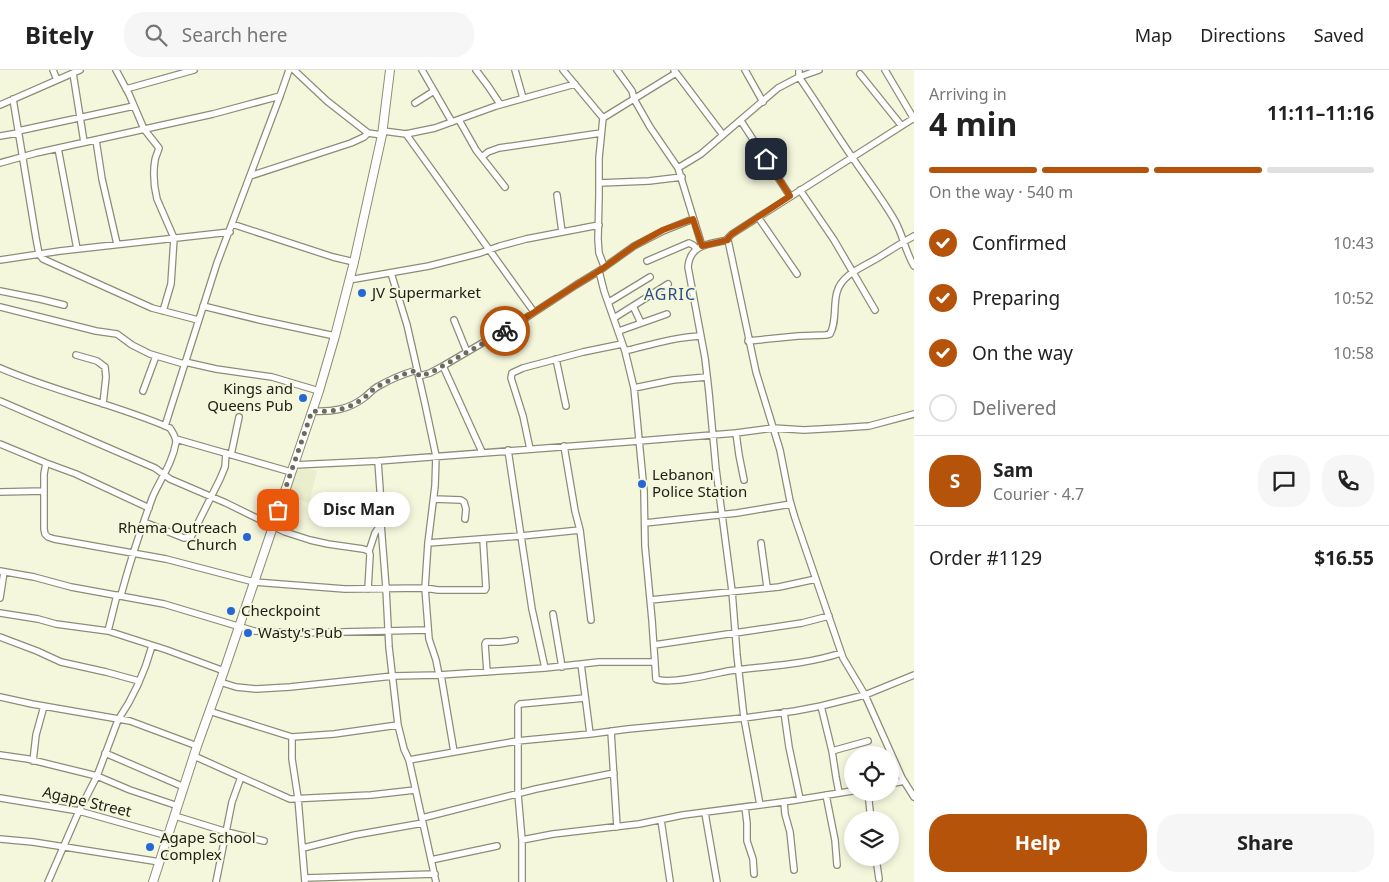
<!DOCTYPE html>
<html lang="en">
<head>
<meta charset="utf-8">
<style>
  body { margin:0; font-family:"Noto Sans",sans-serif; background:#f6f6f6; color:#222; height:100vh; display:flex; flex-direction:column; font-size:19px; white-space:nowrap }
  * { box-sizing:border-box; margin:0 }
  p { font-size:16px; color:#767676 }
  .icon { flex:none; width:28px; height:28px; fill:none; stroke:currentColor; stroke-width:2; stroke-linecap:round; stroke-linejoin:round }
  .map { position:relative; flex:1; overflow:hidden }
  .details { display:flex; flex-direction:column; background:#fff; width:475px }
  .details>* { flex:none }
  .tools { position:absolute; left:844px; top:676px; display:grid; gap:10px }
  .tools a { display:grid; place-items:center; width:55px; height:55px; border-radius:50%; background:#fff; box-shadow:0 2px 8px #0003; font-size:25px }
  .pin { position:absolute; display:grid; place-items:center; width:42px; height:42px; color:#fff; margin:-21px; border-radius:10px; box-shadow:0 2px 8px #0006 }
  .courier { position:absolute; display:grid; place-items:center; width:50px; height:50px; margin:-25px; border:4px solid #b45309; border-radius:50%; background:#fff; color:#222; box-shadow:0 1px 6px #0007 }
  .bubble { position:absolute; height:35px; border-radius:18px; background:#fff; box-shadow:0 2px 8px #0003; font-size:16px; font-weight:700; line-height:35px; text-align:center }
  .headline em { font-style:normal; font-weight:700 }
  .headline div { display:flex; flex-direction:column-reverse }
  .headline { display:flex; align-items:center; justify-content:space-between; height:85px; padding:0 15px }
  h1 { font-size:32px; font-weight:700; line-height:38px }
  .bar { display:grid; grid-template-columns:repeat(4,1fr); gap:8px 5px; align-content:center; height:60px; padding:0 15px }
  .bar i { height:6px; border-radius:4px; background:#e0e0e0 }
  .bar .active { background:#b45309 }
  .bar p { grid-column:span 4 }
  .line { display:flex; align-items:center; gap:12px; padding:0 15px; border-top:1px solid #e0e0e0 }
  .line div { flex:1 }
  .round { display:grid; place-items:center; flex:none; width:52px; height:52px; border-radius:20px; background:#f6f6f6 }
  ol { padding:0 15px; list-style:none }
  li { display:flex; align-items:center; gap:15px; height:55px }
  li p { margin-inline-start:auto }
  li .icon { padding:5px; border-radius:50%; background:#b45309; color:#fff; stroke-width:4 }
  li:last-child { color:#767676 }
  li i { width:28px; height:28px; border:2px solid #e0e0e0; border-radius:50% }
  .cta { display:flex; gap:10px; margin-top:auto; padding:10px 15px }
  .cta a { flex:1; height:58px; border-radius:20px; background:#b45309; color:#fff; font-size:20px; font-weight:700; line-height:58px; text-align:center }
  .cta a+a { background:#f6f6f6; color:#222 }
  header { display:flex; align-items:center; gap:30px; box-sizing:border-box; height:70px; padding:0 25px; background:#fff; border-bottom:1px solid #e0e0e0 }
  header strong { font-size:24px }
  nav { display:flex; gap:28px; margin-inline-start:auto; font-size:18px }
  .search { width:350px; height:45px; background:#f6f6f6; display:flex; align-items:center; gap:12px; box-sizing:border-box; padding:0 18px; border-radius:20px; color:#767676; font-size:19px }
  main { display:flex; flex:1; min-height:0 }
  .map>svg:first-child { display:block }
  .built { fill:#ebeecc }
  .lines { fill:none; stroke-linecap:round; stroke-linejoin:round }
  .street-casing { stroke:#8c8d76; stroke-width:8 }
  .secondary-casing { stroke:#8c8d76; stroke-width:10 }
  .street { stroke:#fff; stroke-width:5.5 }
  .secondary { stroke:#fff; stroke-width:8 }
  .done { stroke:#6b6c5d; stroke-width:5; stroke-dasharray:0 9 }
  .route { stroke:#b45309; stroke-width:6 }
  .poi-dot { fill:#2567d4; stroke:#f5f7dd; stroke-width:2 }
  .labels { text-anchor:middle; stroke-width:4; stroke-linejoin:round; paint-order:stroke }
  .poi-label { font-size:15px; fill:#212118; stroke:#f5f7dd; text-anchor:start }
  .street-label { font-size:15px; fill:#212118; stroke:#f5f7dd }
  .neighbourhood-label { font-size:16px; letter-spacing:1px; fill:#2b4d84; stroke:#f5f7dd }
</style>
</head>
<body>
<header>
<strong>Bitely</strong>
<div class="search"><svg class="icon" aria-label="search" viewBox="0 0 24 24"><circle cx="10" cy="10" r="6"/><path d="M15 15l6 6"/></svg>Search here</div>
<nav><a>Map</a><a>Directions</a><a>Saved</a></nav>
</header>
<main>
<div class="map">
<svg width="914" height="812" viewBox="0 0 914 812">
  <rect width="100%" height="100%" fill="#f5f7dd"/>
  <path class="built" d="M 299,397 L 317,401 L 309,433 L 287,425 Z"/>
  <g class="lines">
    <defs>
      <path id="street" d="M 53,0 L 57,10
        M 116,0 L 129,24 L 144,59 L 159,78 C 158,82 156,85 155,90 C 153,102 154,117 157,129 L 174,168 L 171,214 L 163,241
        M 294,0 L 327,31 L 368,63 L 382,65
        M 422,0 L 452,52
        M 476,0 L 488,16 L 500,34
        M 515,0 L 523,28
        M 563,0 L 603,48 L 599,88 L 599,126 L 598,169 L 599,183 L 604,196
        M 617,0 L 632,21 L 634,29 L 650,57 L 678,98 L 702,176
        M 674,0 L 723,65 L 778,18 L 799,7 L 819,0
        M 745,0 L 763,32
        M 799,0 L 799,7 C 817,33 834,61 852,87 C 866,108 882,128 895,151 C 903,165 905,181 914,196
        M 885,0 L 914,49
        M 73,3 L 84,72
        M 860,4 L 901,55
        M 126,19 L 194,0
        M 13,29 L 36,168 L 39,184 L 43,189 L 152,238 L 198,250
        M 415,33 L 434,21
        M 0,35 L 80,0
        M 603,48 L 676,3
        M 914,48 L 732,164 L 728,168 L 728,170 L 756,302 L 780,380 L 790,431 L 795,448 L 843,588 L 865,625 L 902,708 L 914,727
        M 459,50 L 476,80 L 505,117
        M 741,51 L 790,126
        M 18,61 L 134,36
        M 383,61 L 406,64 L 435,58 L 496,36 L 575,14
        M 406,64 L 534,242
        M 0,66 L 18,63
        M 96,70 L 102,109 L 117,174
        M 58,78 L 77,179
        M 482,87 L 488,82 L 499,78 L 601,63
        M 0,93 L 36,83 L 213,44 L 280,26
        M 678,98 L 701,84 L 723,65
        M 250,106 L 351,73 L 364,67 L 368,63
        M 599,113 L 649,111 L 682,107
        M 800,120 L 834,170 L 875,240
        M 557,125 L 562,162
        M 758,147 L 797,204
        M 232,154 L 333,187 L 354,192
        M 728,170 C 709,174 690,174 688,197 L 705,288 L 709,323 L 716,399 L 732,521 L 737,585 L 744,648 L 760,735
        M 0,190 L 60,181 L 230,162
        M 647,191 L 689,173 L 693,175 L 697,179
        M 599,201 L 604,221 L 625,281 L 634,318 L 644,421 L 645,476 L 652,550 L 656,609 C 669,615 713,604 728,601 C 766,596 805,595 841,583
        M 349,210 L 429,196 L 480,183 L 500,176 L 526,169 L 599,155
        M 0,221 L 40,229 L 64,235
        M 609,232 L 650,207
        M 203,236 L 260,250 L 335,266
        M 633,236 L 641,253
        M 0,237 L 96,261 L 117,264 L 132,275 L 150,284 L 184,294
        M 614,248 L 668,214
        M 454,250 L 467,282
        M 619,261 L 667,244
        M 748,271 L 798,266 L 826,265 L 830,264 C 837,252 833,235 837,222 C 842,203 866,196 881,186 C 892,179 903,172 914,166
        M 625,281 C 650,275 675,267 701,266
        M 76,285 L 97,291 L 105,297 L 106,307 L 103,334
        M 556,289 L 566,336
        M 185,292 L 216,299 L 272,307 L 319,321
        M 443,296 L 482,382
        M 0,298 C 55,322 115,334 170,358 C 173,363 176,367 176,372 C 173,392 161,408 153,426 C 141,458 130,492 121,525
        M 419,306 L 430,303 L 443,296 L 484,272 L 501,264 L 576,215 L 599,201 L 634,176 L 663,161 L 693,149
        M 634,318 L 673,310 L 707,307
        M 143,321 L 156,286
        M 0,331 L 155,398 L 170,409 L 226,433 L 285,462 L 310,470 L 328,474 L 363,479 L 369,481 L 370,485 L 368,519
        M 312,341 C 331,342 349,340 365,327 C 369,324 372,320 377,317 C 389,310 403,304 417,300
        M 165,356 L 217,193 L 280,26 L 289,0
        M 736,363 L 739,385 L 744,410
        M 176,369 L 291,402
        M 0,374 L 46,393 L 76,404 L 149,438
        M 564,376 L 575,441 L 580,460 L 591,550
        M 530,379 L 523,346 L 511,308 L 512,303 L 523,298 L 583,282 L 622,274
        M 508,380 L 532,539 L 545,598
        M 231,385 L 239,347
        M 378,391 L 381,434 L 381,454 L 386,518 L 389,577 L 398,655 L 404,679 L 409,690 L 436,812
        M 46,393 L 44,404 L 44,459 L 45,464 L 48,467 L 54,469 L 166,489 L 254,512 L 345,519 L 425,518 L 428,473 L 435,416 L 436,386 L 425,334 L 407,255 L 391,203
        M 294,395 L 378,391 L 639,371 L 736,363 L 773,358 L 804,360 L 840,358 L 869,356 L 914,344
        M 0,422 L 44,421
        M 434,429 L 461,430 L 464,432 L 466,439 L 465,449
        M 144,452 L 184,468 L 191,467 L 220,409 L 225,397 L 226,383
        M 645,453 L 737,443 L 791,434
        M 428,473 L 521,466 L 580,460
        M 761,473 L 767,517
        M 369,481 L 375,463 L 381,454
        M 0,501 L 34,507 L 71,517 L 164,534 L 254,561 L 298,563 L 428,560
        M 0,528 L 4,502
        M 650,530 L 779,517 L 816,509
        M 0,543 L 38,549 L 56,554 L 108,561 L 167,580 L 224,601
        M 553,544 L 562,597
        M 108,561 L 117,525
        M 0,567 L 37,581 L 61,592 L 106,602 L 139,611
        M 654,575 L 802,553 L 829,546
        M 581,594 L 590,664
        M 487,602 L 485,574 L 486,572 L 501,572 L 515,570
        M 439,605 L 436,590 L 429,569 L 425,518 L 438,520 L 485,520 L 486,518 L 483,469
        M 441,605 L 454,682
        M 220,612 L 236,617 L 256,619 L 290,617 L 393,606 L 439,605 L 545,598 L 599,592 L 655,592
        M 0,627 L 32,634 L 130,651 L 197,676
        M 821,636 L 832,681 L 836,707 L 839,723
        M 209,641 L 292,667 L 334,664 L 398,655
        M 784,642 L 789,677 L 800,729
        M 611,661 L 617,757
        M 292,667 L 292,689 L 298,728 L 305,812
        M 832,681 L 868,671
        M 105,683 L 184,717
        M 0,685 L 28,689 L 97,706 L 130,720 L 178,736
        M 194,686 L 290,729 L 371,725 L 415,720
        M 409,690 L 517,671 L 590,664 L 628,659 L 744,648 L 795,641 L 821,636 L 865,625 L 914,605
        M 33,691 L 36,665 L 44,636
        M 890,714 L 904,711
        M 868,722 L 871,750
        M 826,725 L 835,770 L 837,795
        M 0,728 L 79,741 L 168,766
        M 784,732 L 785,744 L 790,762 L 794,800
        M 745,737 L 747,753 L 747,771 L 753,789 L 754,804
        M 705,743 L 717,812
        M 175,746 L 227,762 L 264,771
        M 422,748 L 536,719 L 614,703
        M 661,750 L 670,811
        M 0,769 L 33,772 L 160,792
        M 522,770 L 553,764 L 639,754 L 683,745 L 790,731 L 852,721
        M 303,778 L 355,765 L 423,753
        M 876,788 L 879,809
        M 431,790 L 497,776
        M 305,808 L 435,804
        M 48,812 L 79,741 L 97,706 L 118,650 C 133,628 145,601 152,576
        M 216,812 L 232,732 L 241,707
        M 522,812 L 522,770 L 518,724 L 518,636 L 520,634 L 585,628"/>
      <path id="secondary" d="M 153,812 L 197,676 L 224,601 L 319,321 L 335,266 L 354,192 L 382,65 L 390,0"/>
    </defs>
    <use href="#street" class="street-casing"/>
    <use href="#secondary" class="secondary-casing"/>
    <use href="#street" class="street"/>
    <use href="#secondary" class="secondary"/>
  </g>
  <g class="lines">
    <path class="done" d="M 278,440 L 312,341 C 331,342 349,340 365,327 C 369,324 372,320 377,317 C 389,310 403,304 417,300 L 419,306 L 430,303 L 505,261"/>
    <path class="route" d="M 505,261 L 576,215 L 599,201 L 634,176 L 663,160 L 693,149 L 702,176 L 728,170 L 728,168 L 732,164 L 790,126 L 766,89"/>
  </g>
  <g class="poi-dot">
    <circle cx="362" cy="223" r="5"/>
    <circle cx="303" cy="328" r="5"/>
    <circle cx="642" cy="414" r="5"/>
    <circle cx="247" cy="467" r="5"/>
    <circle cx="231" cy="541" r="5"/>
    <circle cx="248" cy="563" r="5"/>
    <circle cx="150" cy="777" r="5"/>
  </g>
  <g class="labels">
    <g class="poi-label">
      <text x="372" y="228">JV Supermarket</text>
      <text x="293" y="324" text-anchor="end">Kings and<tspan x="293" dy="17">Queens Pub</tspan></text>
      <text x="652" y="410">Lebanon<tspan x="652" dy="17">Police Station</tspan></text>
      <text x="237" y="463" text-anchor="end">Rhema Outreach<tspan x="237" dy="17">Church</tspan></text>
      <text x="241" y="546">Checkpoint</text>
      <text x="258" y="568">Wasty's Pub</text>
      <text x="160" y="773">Agape School<tspan x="160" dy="17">Complex</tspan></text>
    </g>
    <g class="street-label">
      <text transform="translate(87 732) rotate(13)" y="5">Agape Street</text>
    </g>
    <g class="neighbourhood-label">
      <text x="670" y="230">AGRIC</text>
    </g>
  </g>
</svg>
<div class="tools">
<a><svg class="icon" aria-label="locate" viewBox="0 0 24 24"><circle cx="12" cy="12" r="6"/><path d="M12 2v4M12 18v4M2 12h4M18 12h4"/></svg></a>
<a><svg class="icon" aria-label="layers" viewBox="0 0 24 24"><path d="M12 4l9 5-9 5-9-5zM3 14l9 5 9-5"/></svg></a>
</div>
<div class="pin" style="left:278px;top:440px;background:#ea580c"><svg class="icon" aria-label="bag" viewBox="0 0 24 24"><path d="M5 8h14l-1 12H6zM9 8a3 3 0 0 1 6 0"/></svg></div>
<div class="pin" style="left:766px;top:89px;background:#1f2937"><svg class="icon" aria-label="home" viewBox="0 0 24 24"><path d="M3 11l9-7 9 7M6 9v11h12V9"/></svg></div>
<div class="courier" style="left:505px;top:261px"><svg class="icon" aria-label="bike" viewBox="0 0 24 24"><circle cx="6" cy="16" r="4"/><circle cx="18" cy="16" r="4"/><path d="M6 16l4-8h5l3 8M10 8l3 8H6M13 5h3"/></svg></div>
<div class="bubble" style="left:308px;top:422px;width:102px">Disc Man</div>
</div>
<section class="details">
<div class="headline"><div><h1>4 min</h1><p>Arriving in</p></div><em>11:11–11:16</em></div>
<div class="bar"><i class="active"></i><i class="active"></i><i class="active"></i><i></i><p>On the way · 540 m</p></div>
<ol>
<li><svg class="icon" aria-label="check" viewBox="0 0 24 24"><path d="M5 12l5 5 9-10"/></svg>Confirmed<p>10:43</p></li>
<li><svg class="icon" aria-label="check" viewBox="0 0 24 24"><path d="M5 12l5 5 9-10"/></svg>Preparing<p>10:52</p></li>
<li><svg class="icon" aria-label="check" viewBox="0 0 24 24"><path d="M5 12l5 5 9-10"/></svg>On the way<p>10:58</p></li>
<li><i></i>Delivered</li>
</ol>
<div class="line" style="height:90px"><b class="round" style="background:#b45309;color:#fff">S</b><div><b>Sam</b><p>Courier · 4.7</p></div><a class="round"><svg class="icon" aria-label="chat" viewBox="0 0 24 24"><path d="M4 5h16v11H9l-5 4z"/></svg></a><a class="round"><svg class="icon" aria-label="phone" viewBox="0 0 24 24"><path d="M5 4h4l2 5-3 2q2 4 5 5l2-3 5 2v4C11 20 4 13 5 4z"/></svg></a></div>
<div class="line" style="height:65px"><div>Order #1129</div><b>$16.55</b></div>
<div class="cta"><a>Help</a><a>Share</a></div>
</section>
</main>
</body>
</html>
